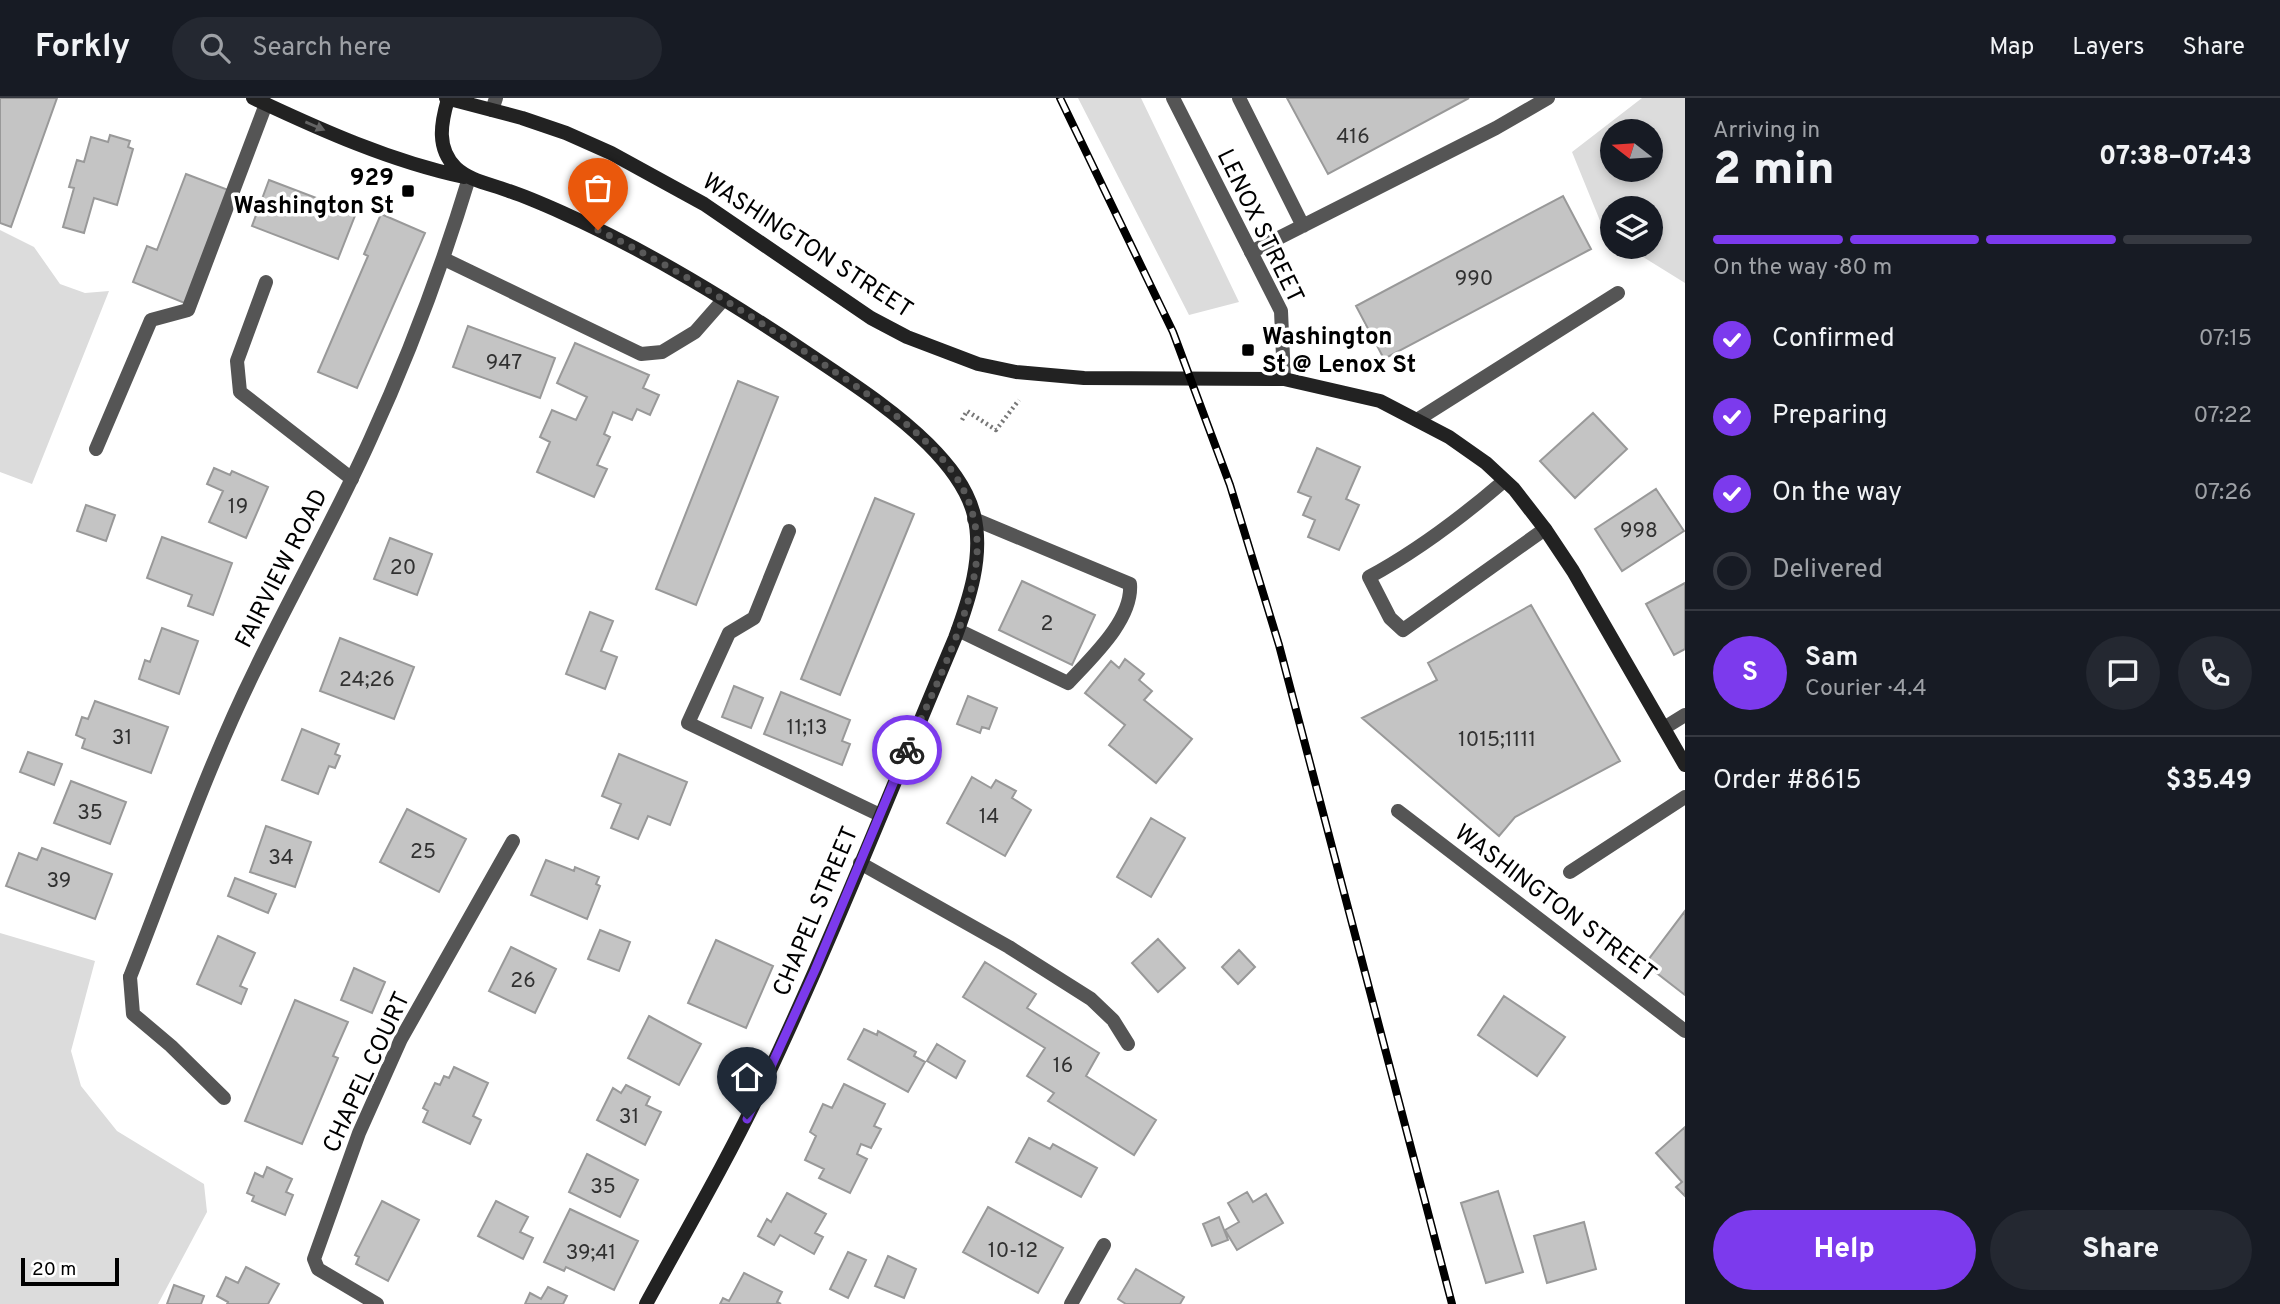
<!DOCTYPE html>
<html lang="en">
<head>
<meta charset="utf-8">
<style>
  body { margin:0; font-family:Overpass,sans-serif; background:#242831; color:#f1f3f6; height:100vh; display:flex; flex-direction:column; font-size:26px; white-space:nowrap }
  * { box-sizing:border-box; margin:0 }
  p { font-size:23px; color:#9ea1a6 }
  .icon { flex:none; width:38px; height:38px; fill:none; stroke:currentColor; stroke-width:2; stroke-linecap:round; stroke-linejoin:round }
  .map { position:relative; flex:1; overflow:hidden }
  .details { display:flex; flex-direction:column; background:#171b24; width:595px }
  .details>* { flex:none }
  .needle { width:46px; rotate:287deg }
  .controls { position:absolute; left:1600px; top:21px; display:grid; gap:14px }
  .controls a { display:grid; place-items:center; width:63px; height:63px; border-radius:50%; background:#171b24; box-shadow:0 4px 10px #0003; font-size:35px }
  .scale { position:absolute; left:21px; bottom:18px; width:98px; box-sizing:border-box; padding-left:7px; border:4px solid #000; border-top:0; font-size:19px; line-height:24px; white-space:nowrap; color:#000; -webkit-text-stroke:5px #fff; paint-order:stroke }
  .pin { position:absolute; display:grid; place-items:center; width:60px; height:60px; color:#fff; margin:-72px -30px; border-radius:50% 50% 50% 0; rotate:-45deg; box-shadow:0 0 7px #0007 }
  .pin .icon { rotate:45deg }
  .courier { position:absolute; display:grid; place-items:center; width:70px; height:70px; margin:-35px; border:5px solid #7c3aed; border-radius:50%; background:#fff; color:#222; box-shadow:0 2px 9px #0007 }
  .headline em { font-style:normal; font-weight:800 }
  .headline div { display:flex; flex-direction:column-reverse }
  .headline { display:flex; align-items:center; justify-content:space-between; height:119px; padding:0 28px }
  h1 { font-size:46px; font-weight:800; line-height:52px }
  .bar { display:grid; grid-template-columns:repeat(4,1fr); gap:10px 7px; align-content:center; height:84px; padding:0 28px }
  .bar i { height:9px; border-radius:5px; background:#363941 }
  .bar .on { background:#7c3aed }
  .bar p { grid-column:span 4 }
  .line { display:flex; align-items:center; gap:18px; padding:0 28px; border-top:2px solid #363941 }
  .line div { flex:1 }
  .round { display:grid; place-items:center; flex:none; width:74px; height:74px; border-radius:37px; background:#242831 }
  ol { padding:0 28px; list-style:none }
  li { display:flex; align-items:center; gap:21px; height:77px }
  li p { margin-inline-start:auto }
  li .icon { padding:7px; border-radius:50%; background:#7c3aed; color:#fff; stroke-width:4 }
  li:last-child { color:#9ea1a6 }
  li i { width:38px; height:38px; border:4px solid #363941; border-radius:50% }
  .primary-button { display:flex; gap:14px; margin-top:auto; padding:14px 28px }
  .primary-button a { flex:1; height:80px; border-radius:42px; background:#7c3aed; color:#fff; font-size:28px; font-weight:800; line-height:80px; text-align:center }
  .primary-button a+a { background:#242831; color:#f1f3f6 }
  header { display:flex; align-items:center; gap:42px; box-sizing:border-box; height:98px; padding:0 35px; background:#171b24; border-bottom:2px solid #363941 }
  header strong { font-size:33px }
  nav { display:flex; gap:38px; margin-inline-start:auto; font-size:24px }
  .search { width:490px; height:63px; background:#242831; display:flex; align-items:center; gap:18px; box-sizing:border-box; padding:0 24px; border-radius:38px; color:#9ea1a6; font-size:26px }
  main { display:flex; flex:1; min-height:0 }
  .map>svg:first-child { display:block }
  .green { fill:#dcdcdc; fill-rule:evenodd }
  .building { fill:#c4c4c4; stroke:#999; stroke-width:2 }
  .lines { fill:none; stroke-linecap:round; stroke-linejoin:round }
  .path { stroke:#777; stroke-width:4.5; stroke-dasharray:2 3.5; stroke-linecap:butt }
  .service { stroke:#555; stroke-width:14 }
  .minor { stroke:#555; stroke-width:14 }
  .tertiary { stroke:#555; stroke-width:14 }
  .secondary { stroke:#222; stroke-width:14 }
  .rail-casing { stroke:#000; stroke-width:8 }
  .rail { stroke:#fff; stroke-width:5; stroke-dasharray:16; stroke-linecap:butt }
  .oneway { fill:#646464 }
  .done { stroke:#595959; stroke-width:7; stroke-dasharray:0 12.6 }
  .route { stroke:#7c3aed; stroke-width:9 }
  .poi-dot { fill:#000; stroke:#fff; stroke-width:2.5 }
  .labels { text-anchor:middle; stroke-width:7; stroke-linejoin:round; paint-order:stroke }
  .number-label { font-size:21px; fill:#313131 }
  .poi-label { font-size:24px; font-weight:bold; fill:#000; stroke:#fff; text-anchor:end }
  .street-label { font-size:24px; fill:#000; stroke:#fff }
</style>
</head>
<body>
<header>
<strong>Forkly</strong>
<div class="search"><svg class="icon" aria-label="search" viewBox="0 0 24 24"><circle cx="10" cy="10" r="6"/><path d="M15 15l6 6"/></svg>Search here</div>
<nav><a>Map</a><a>Layers</a><a>Share</a></nav>
</header>
<main>
<div class="map">
<svg width="1685" height="1206" viewBox="0 0 1685 1206">
  <rect width="100%" height="100%" fill="#fff"/>
  <path class="green" d="M 1078,0 L 1141,0 L 1239,204 L 1189,217 Z
    M 1642,0 L 1685,0 L 1685,185 L 1627,149 L 1650,149 L 1650,110 L 1612,110 L 1612,139 L 1605,135 L 1572,54 ZM 1650,33 L 1650,72 L 1612,72 L 1612,33 Z
    M 0,132 L 34,149 L 60,186 L 85,195 L 109,193 L 32,386 L 0,374 Z
    M 0,835 L 95,863 L 71,953 L 81,988 L 117,1033 L 204,1086 L 207,1114 L 158,1206 L 0,1206 Z"/>
  <path class="building" d="M 0,0 L 57,0 L 11,129 L 0,125 Z
    M 1287,0 L 1469,0 L 1328,76 Z
    M 110,37 L 130,43 L 128,49 L 133,51 L 117,107 L 94,100 L 84,135 L 63,129 L 74,90 L 69,89 L 77,62 L 84,64 L 91,39 L 108,44 Z
    M 186,76 L 231,93 L 187,206 L 133,184 L 147,148 L 157,152 Z
    M 269,82 L 356,115 L 338,161 L 252,128 Z
    M 1563,98 L 1591,151 L 1384,261 L 1356,208 Z
    M 381,116 L 425,135 L 357,290 L 318,274 L 368,158 L 364,156 Z
    M 468,228 L 555,260 L 540,300 L 453,269 Z
    M 575,245 L 649,277 L 643,290 L 659,297 L 650,317 L 637,311 L 632,322 L 613,314 L 604,336 L 610,339 L 597,367 L 607,371 L 594,399 L 537,374 L 550,344 L 540,339 L 552,312 L 576,322 L 587,299 L 557,285 Z
    M 738,283 L 778,299 L 696,507 L 656,491 Z
    M 1593,315 L 1627,351 L 1575,400 L 1540,363 Z
    M 1317,350 L 1360,369 L 1346,401 L 1359,407 L 1339,452 L 1308,439 L 1315,422 L 1303,417 L 1311,399 L 1298,394 Z
    M 214,370 L 230,377 L 232,373 L 268,389 L 246,440 L 209,424 L 223,393 L 207,386 Z
    M 1656,391 L 1684,433 L 1622,473 L 1595,431 Z
    M 875,400 L 914,416 L 840,597 L 801,581 Z
    M 86,407 L 115,417 L 106,443 L 77,433 Z
    M 162,439 L 232,465 L 213,517 L 188,508 L 192,497 L 147,480 Z
    M 390,440 L 432,456 L 417,497 L 374,481 Z
    M 1022,483 L 1095,517 L 1072,567 L 999,532 Z
    M 1685,485 L 1685,551 L 1674,557 L 1646,506 Z
    M 1531,507 L 1620,663 L 1515,719 L 1499,738 L 1362,620 L 1437,582 L 1428,565 Z
    M 590,514 L 613,523 L 601,553 L 617,559 L 605,591 L 566,576 Z
    M 162,530 L 198,543 L 179,596 L 139,581 L 145,562 L 150,564 Z
    M 340,540 L 414,569 L 394,621 L 320,593 Z
    M 1125,561 L 1144,576 L 1139,582 L 1152,593 L 1144,602 L 1192,641 L 1156,685 L 1109,647 L 1125,627 L 1085,595 L 1111,563 L 1119,570 Z
    M 734,588 L 763,600 L 751,630 L 722,619 Z
    M 781,594 L 850,622 L 842,643 L 850,646 L 842,667 L 764,636 Z
    M 968,598 L 997,610 L 989,631 L 982,629 L 980,635 L 957,626 Z
    M 95,603 L 168,629 L 151,675 L 82,650 L 85,641 L 76,637 L 82,619 L 88,621 Z
    M 302,631 L 339,646 L 335,656 L 340,658 L 335,670 L 329,668 L 318,696 L 282,682 Z
    M 28,654 L 62,666 L 54,687 L 20,674 Z
    M 619,656 L 687,684 L 670,727 L 648,718 L 638,741 L 611,730 L 621,706 L 602,698 Z
    M 972,679 L 991,690 L 996,682 L 1016,693 L 1012,700 L 1031,712 L 1005,758 L 947,725 Z
    M 71,683 L 126,704 L 110,746 L 54,725 Z
    M 407,711 L 466,741 L 439,794 L 380,764 Z
    M 1151,720 L 1185,740 L 1151,799 L 1117,779 Z
    M 266,728 L 311,744 L 295,789 L 250,774 Z
    M 42,750 L 112,776 L 95,821 L 6,788 L 19,755 L 37,762 Z
    M 546,762 L 574,773 L 575,769 L 599,779 L 596,786 L 600,788 L 587,821 L 531,797 Z
    M 235,780 L 276,796 L 268,815 L 228,798 Z
    M 1685,813 L 1685,897 L 1645,866 Z
    M 600,832 L 630,844 L 619,873 L 588,861 Z
    M 218,838 L 255,855 L 240,888 L 247,891 L 241,906 L 197,886 Z
    M 1158,841 L 1185,870 L 1158,894 L 1132,865 Z
    M 716,842 L 773,868 L 746,930 L 688,905 Z
    M 511,849 L 556,871 L 535,915 L 489,893 Z
    M 1239,852 L 1255,869 L 1238,886 L 1222,869 Z
    M 985,864 L 1036,896 L 1027,910 L 1099,955 L 1086,978 L 1156,1022 L 1134,1057 L 1048,1003 L 1054,995 L 1027,978 L 1045,950 L 963,899 Z
    M 354,870 L 385,884 L 372,915 L 341,902 Z
    M 1504,898 L 1565,939 L 1537,978 L 1478,937 Z
    M 295,902 L 348,924 L 333,958 L 338,960 L 302,1046 L 245,1023 Z
    M 649,918 L 701,946 L 679,987 L 628,960 Z
    M 864,931 L 877,937 L 878,933 L 916,954 L 914,958 L 925,964 L 908,994 L 848,961 Z
    M 937,946 L 965,963 L 956,980 L 927,963 Z
    M 454,969 L 488,985 L 473,1018 L 481,1022 L 470,1046 L 423,1024 L 428,1013 L 423,1010 L 435,985 L 440,987 L 444,978 L 449,980 Z
    M 844,986 L 885,1006 L 874,1028 L 881,1031 L 871,1050 L 861,1046 L 857,1056 L 867,1061 L 850,1095 L 819,1080 L 824,1071 L 805,1062 L 816,1038 L 810,1034 L 823,1006 L 832,1010 Z
    M 626,987 L 650,999 L 646,1007 L 661,1014 L 645,1047 L 597,1022 L 613,990 L 621,995 Z
    M 1685,1029 L 1685,1098 L 1676,1089 L 1682,1084 L 1656,1055 Z
    M 1029,1040 L 1050,1051 L 1053,1046 L 1097,1070 L 1081,1099 L 1016,1064 Z
    M 587,1056 L 638,1082 L 620,1119 L 569,1094 Z
    M 267,1069 L 292,1081 L 286,1094 L 293,1097 L 285,1117 L 252,1103 L 254,1098 L 247,1095 L 255,1075 L 263,1079 Z
    M 1498,1093 L 1523,1174 L 1486,1185 L 1461,1105 Z
    M 1247,1094 L 1253,1104 L 1266,1096 L 1283,1125 L 1237,1152 L 1225,1132 L 1239,1124 L 1228,1105 Z
    M 787,1095 L 826,1116 L 815,1135 L 823,1139 L 814,1156 L 780,1137 L 774,1147 L 758,1138 L 767,1121 L 771,1124 Z
    M 382,1103 L 419,1122 L 388,1183 L 356,1166 L 359,1159 L 355,1157 Z
    M 496,1103 L 528,1119 L 520,1134 L 533,1140 L 523,1161 L 478,1138 Z
    M 988,1109 L 1063,1150 L 1038,1195 L 963,1154 Z
    M 570,1111 L 638,1143 L 614,1192 L 566,1169 L 564,1173 L 544,1164 Z
    M 1219,1119 L 1228,1142 L 1212,1148 L 1203,1126 Z
    M 1584,1124 L 1596,1171 L 1547,1185 L 1534,1138 Z
    M 848,1154 L 866,1162 L 848,1200 L 830,1191 Z
    M 888,1158 L 916,1171 L 904,1200 L 875,1188 Z
    M 246,1169 L 279,1186 L 268,1206 L 227,1206 L 228,1204 L 217,1198 L 226,1179 L 238,1185 Z
    M 1136,1171 L 1184,1199 L 1180,1206 L 1126,1206 L 1118,1201 Z
    M 744,1175 L 782,1194 L 777,1204 L 781,1206 L 720,1206 L 723,1200 L 729,1203 Z
    M 174,1187 L 204,1198 L 201,1206 L 167,1206 Z
    M 548,1189 L 567,1198 L 563,1206 L 525,1206 L 530,1195 L 541,1201 Z"/>
  <g class="lines">
    <path class="path" d="M 962,322 L 967,313 L 996,332 L 1019,302"/>
    <path class="service" d="M 1239,0 L 1303,128
      M 492,12 L 496,0
      M 1251,154 L 1496,30 L 1548,0
      M 444,161 L 641,256 L 662,254 L 695,234 L 724,201
      M 266,184 L 237,263 L 240,294 L 352,381
      M 1417,322 L 1618,195
      M 96,351 L 151,222 L 188,212 L 266,6
      M 1504,383 C 1462,419 1419,452 1369,479 L 1390,520 L 1403,532 L 1545,431
      M 789,433 L 754,520 L 729,535 L 688,625 L 880,717
      M 958,532 L 1068,585 C 1091,560 1133,522 1130,486 L 974,421
      M 860,765 L 1009,849 L 1091,901 L 1113,922 L 1128,946
      M 1570,774 L 1685,699
      M 130,879 L 133,916 L 171,948 L 224,1000"/>
    <path class="minor" d="M 1664,630 L 1685,617
      M 1398,713 L 1685,933
      M 130,879 C 171,775 207,669 256,570 C 293,493 335,420 370,342 C 409,257 442,169 469,80
      M 377,1206 L 318,1171 L 314,1161 L 359,1035 L 401,941 L 513,743
      M 1071,1206 L 1104,1147"/>
    <path class="tertiary" d="M 1173,0 L 1281,213 L 1284,281"/>
    <path class="secondary" d="M 253,0 C 321,32 390,63 464,79
      M 446,0 L 522,20 L 566,35 L 611,55 L 704,106 L 871,220 L 907,239 L 978,266 L 1016,274 L 1084,280 L 1284,281 L 1380,303 L 1449,339 L 1486,365 L 1514,391 L 1545,431 L 1573,473 L 1685,667
      M 448,1 C 441,25 436,50 456,70 C 470,83 491,86 509,93 C 527,99 545,107 563,115 C 650,154 731,204 810,257 C 850,284 894,312 928,346 C 948,366 967,389 974,417 C 984,458 969,502 955,540 C 892,689 833,839 764,985 C 728,1061 686,1133 646,1206"/>
    <defs>
      <path id="rail" d="M 1060,0 L 1173,234 L 1230,387 L 1279,547 L 1452,1206"/>
    </defs>
    <use href="#rail" class="rail-casing"/>
    <use href="#rail" class="rail"/>
  </g>
  <defs><path id="oneway-solid" d="M-6-.8H1V-3.2L6.5 0L1 3.2V.8H-6Z" transform="scale(1.75)"/></defs>
  <use class="oneway" href="#oneway-solid" transform="translate(315 28) rotate(23)"/>
  <g class="lines">
    <path class="done" d="M 598,132 C 674,169 744,213 813,259 C 860,291 913,324 949,369 C 966,391 975,415 977,442 C 981,501 931,597 907,652"/>
    <path class="route" d="M 747,1021 L 815,872 L 907,652"/>
  </g>
  <g class="poi-dot">
    <rect x="401" y="86" width="14" height="14" rx="3.5"/>
    <rect x="1241" y="245" width="14" height="14" rx="3.5"/>
  </g>
  <g class="labels">
    <g class="number-label">
      <text x="1353" y="45">416</text>
      <text x="1474" y="187">990</text>
      <text x="504" y="271">947</text>
      <text x="238" y="415">19</text>
      <text x="1639" y="439">998</text>
      <text x="403" y="476">20</text>
      <text x="1047" y="532">2</text>
      <text x="367" y="588">24;26</text>
      <text x="807" y="636">11;13</text>
      <text x="122" y="646">31</text>
      <text x="1497" y="648">1015;1111</text>
      <text x="90" y="721">35</text>
      <text x="989" y="725">14</text>
      <text x="423" y="760">25</text>
      <text x="281" y="766">34</text>
      <text x="59" y="789">39</text>
      <text x="523" y="889">26</text>
      <text x="1063" y="974">16</text>
      <text x="629" y="1025">31</text>
      <text x="603" y="1095">35</text>
      <text x="1013" y="1159">10-12</text>
      <text x="591" y="1161">39;41</text>
    </g>
    <g class="poi-label">
      <text x="394" y="87">929<tspan x="394" dy="28">Washington St</tspan></text>
      <text x="1262" y="246" text-anchor="start">Washington<tspan x="1262" dy="28">St @ Lenox St</tspan></text>
    </g>
    <g class="street-label">
      <text transform="translate(1261 128) rotate(64)" y="8">LENOX STREET</text>
      <text transform="translate(808 147) rotate(33)" y="8">WASHINGTON STREET</text>
      <text transform="translate(281 470) rotate(-63)" y="8">FAIRVIEW ROAD</text>
      <text transform="translate(1556 805) rotate(37)" y="8">WASHINGTON STREET</text>
      <text transform="translate(815 813) rotate(-67)" y="8">CHAPEL STREET</text>
      <text transform="translate(366 974) rotate(-65)" y="8">CHAPEL COURT</text>
    </g>
  </g>
</svg>
<div class="controls">
<a><svg class="needle" viewBox="-14 -14 28 28"><path d="M0-13l5 13h-10z" fill="#e53935"/><path d="M0 13l5-13h-10z" fill="#9ea1a6"/></svg></a>
<a><svg class="icon" aria-label="layers" viewBox="0 0 24 24"><path d="M12 4l9 5-9 5-9-5zM3 14l9 5 9-5"/></svg></a>
</div>
<div class="scale">20 m</div>
<div class="pin" style="left:598px;top:132px;background:#ea580c"><svg class="icon" aria-label="bag" viewBox="0 0 24 24"><path d="M5 8h14l-1 12H6zM9 8a3 3 0 0 1 6 0"/></svg></div>
<div class="pin" style="left:747px;top:1021px;background:#1f2937"><svg class="icon" aria-label="home" viewBox="0 0 24 24"><path d="M3 11l9-7 9 7M6 9v11h12V9"/></svg></div>
<div class="courier" style="left:907px;top:652px"><svg class="icon" aria-label="bike" viewBox="0 0 24 24"><circle cx="6" cy="16" r="4"/><circle cx="18" cy="16" r="4"/><path d="M6 16l4-8h5l3 8M10 8l3 8H6M13 5h3"/></svg></div>
</div>
<section class="details">
<div class="headline"><div><h1>2 min</h1><p>Arriving in</p></div><em>07:38–07:43</em></div>
<div class="bar"><i class="on"></i><i class="on"></i><i class="on"></i><i></i><p>On the way · 80 m</p></div>
<ol>
<li><svg class="icon" aria-label="check" viewBox="0 0 24 24"><path d="M5 12l5 5 9-10"/></svg>Confirmed<p>07:15</p></li>
<li><svg class="icon" aria-label="check" viewBox="0 0 24 24"><path d="M5 12l5 5 9-10"/></svg>Preparing<p>07:22</p></li>
<li><svg class="icon" aria-label="check" viewBox="0 0 24 24"><path d="M5 12l5 5 9-10"/></svg>On the way<p>07:26</p></li>
<li><i></i>Delivered</li>
</ol>
<div class="line" style="height:126px"><b class="round" style="background:#7c3aed;color:#fff">S</b><div><b>Sam</b><p>Courier · 4.4</p></div><a class="round"><svg class="icon" aria-label="chat" viewBox="0 0 24 24"><path d="M4 5h16v11H9l-5 4z"/></svg></a><a class="round"><svg class="icon" aria-label="phone" viewBox="0 0 24 24"><path d="M5 4h4l2 5-3 2q2 4 5 5l2-3 5 2v4C11 20 4 13 5 4z"/></svg></a></div>
<div class="line" style="height:91px"><div>Order #8615</div><b>$35.49</b></div>
<div class="primary-button"><a>Help</a><a>Share</a></div>
</section>
</main>
</body>
</html>
